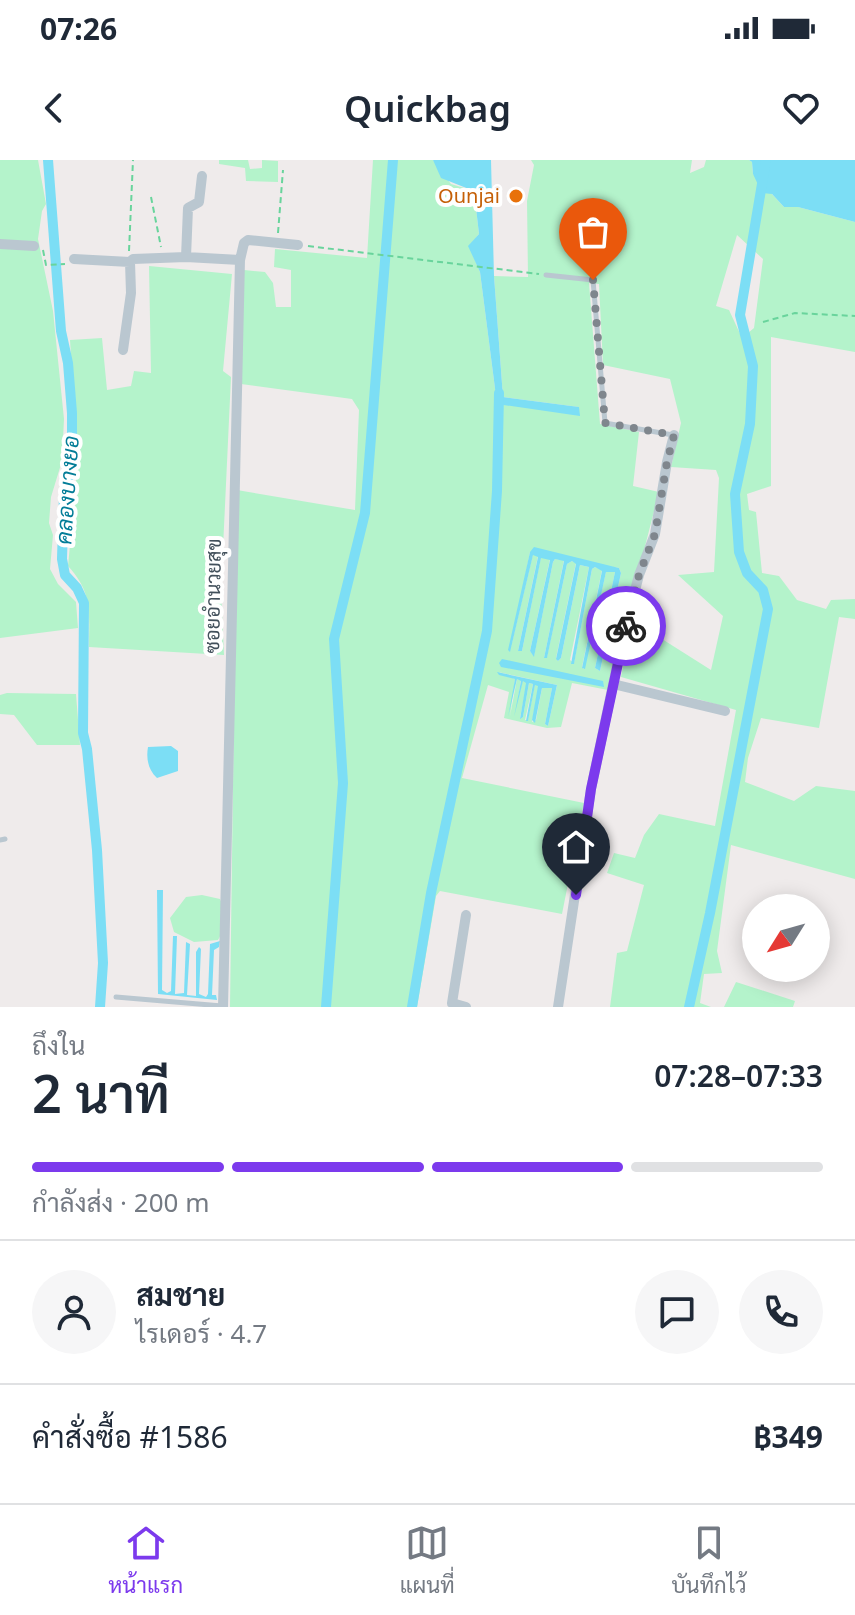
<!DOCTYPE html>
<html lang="th">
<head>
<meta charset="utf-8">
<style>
  body { margin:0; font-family:"Noto Sans",Sarabun,sans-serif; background:#f6f6f7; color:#1f2937; height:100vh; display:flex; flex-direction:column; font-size:30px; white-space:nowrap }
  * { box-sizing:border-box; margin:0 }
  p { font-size:26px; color:#747a83 }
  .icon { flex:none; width:44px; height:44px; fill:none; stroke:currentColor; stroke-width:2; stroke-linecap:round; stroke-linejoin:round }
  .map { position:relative; height:847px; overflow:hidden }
  .details { display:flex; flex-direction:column; background:#fff; flex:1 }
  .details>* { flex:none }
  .needle { width:52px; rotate:233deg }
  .controls { position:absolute; left:742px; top:734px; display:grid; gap:16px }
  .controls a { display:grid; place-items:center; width:88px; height:88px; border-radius:50%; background:#fff; box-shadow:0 4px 20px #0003; font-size:40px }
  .pin { position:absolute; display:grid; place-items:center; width:68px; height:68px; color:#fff; margin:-82px -34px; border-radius:50% 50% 50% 0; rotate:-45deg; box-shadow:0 0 8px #0007 }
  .pin .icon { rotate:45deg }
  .courier { position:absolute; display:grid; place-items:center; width:80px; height:80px; margin:-40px; border:6px solid #7c3aed; border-radius:50%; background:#fff; color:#222; box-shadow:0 2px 10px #0007 }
  .head em { font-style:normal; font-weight:600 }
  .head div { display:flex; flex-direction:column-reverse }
  .head { display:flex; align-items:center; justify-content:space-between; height:136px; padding:0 32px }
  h1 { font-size:52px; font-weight:600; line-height:60px }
  .bar { display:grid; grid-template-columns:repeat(4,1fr); gap:12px 8px; align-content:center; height:96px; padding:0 32px }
  .bar i { height:10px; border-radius:6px; background:#e0e1e3 }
  .bar .selected { background:#7c3aed }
  .bar p { grid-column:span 4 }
  .line { display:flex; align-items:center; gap:20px; padding:0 32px; border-top:2px solid #e0e1e3 }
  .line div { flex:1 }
  .round { display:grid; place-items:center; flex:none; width:84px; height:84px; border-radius:42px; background:#f6f6f7 }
  .status { display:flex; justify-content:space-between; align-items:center; height:56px; padding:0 40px; background:#fff; direction:ltr }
  .status svg { height:22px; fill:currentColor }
  header { display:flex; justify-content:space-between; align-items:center; height:104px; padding:0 32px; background:#fff; font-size:36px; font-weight:600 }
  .dock { display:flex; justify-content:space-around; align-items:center; height:112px; border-top:2px solid #e0e1e3; background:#fff; font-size:22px; color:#747a83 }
  .dock a { display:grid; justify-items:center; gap:4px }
  .dock .selected { color:#7c3aed }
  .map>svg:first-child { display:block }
  .green { fill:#b4f3cb; fill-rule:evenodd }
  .water { fill:#7cdef5 }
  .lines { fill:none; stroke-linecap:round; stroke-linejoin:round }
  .canal { stroke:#7cdef5; stroke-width:10 }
  .path { stroke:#69d49c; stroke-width:2; stroke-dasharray:6 4; stroke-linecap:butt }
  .lane { stroke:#bac7d0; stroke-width:5 }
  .street { stroke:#bac7d0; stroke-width:10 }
  .done { stroke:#7f868d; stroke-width:8; stroke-dasharray:0 14.4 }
  .route { stroke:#7c3aed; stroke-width:10 }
  .food-dot { fill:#e8710a; stroke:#fff; stroke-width:3 }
  .labels { text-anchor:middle; stroke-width:8; stroke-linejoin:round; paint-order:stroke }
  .food-label { font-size:20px; fill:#c56008; stroke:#fff; text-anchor:end }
  .street-label { font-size:20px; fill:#42505b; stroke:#fff }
  .water-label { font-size:22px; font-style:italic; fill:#037d98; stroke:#fff }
</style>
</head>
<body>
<div class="status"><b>07:26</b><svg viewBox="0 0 49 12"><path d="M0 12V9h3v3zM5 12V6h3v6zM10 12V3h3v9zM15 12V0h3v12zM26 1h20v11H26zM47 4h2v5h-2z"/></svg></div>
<header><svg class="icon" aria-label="back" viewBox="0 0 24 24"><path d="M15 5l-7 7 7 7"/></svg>Quickbag<svg class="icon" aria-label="heart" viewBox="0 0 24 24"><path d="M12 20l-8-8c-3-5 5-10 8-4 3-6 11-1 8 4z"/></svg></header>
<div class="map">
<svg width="855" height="847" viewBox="0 0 855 847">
  <rect width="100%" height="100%" fill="#efebeb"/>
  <path class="green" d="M 0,0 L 38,0 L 46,44 L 42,51 L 38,79 L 53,151 L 64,259 L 62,301 L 51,337 L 49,363 L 53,375 L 50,409 L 58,424 L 76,442 L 78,468 L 0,478 Z
    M 219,0 L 248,0 L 250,9 L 262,8 L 262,0 L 278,1 L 278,22 L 246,21 L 245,8 L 219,4 Z
    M 373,0 L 433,0 L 451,24 L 474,31 L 479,74 L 469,86 L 480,112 L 497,244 L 579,247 L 503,237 L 494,116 L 528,117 L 527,41 L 534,5 L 531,0 L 692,0 L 690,13 L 704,7 L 706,0 L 749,0 L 752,2 L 753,14 L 784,47 L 798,47 L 855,62 L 855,192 L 771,177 L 771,326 L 747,334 L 749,350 L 756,352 L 762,413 L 779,416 L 797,440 L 826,449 L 831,440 L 855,439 L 855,459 L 839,457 L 819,568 L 761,558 L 748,598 L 745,622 L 794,641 L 816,626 L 855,631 L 855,719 L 731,685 L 717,791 L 722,813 L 704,814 L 700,843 L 711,847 L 610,847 L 617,793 L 627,791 L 644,725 L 607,713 L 614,693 L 635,698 L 644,675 L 659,654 L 715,666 L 736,550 L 621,517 L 632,460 L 711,510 L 723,456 L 678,415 L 714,412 L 719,318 L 716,310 L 671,307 L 681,263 L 670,219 L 603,205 L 599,124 L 589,123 L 600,264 L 639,272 L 633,326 L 659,332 L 608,530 L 572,523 L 561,567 L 547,568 L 504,558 L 509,532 L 488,525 L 462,618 L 584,643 L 562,754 L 440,731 L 436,736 L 417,847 L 230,847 L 237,330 L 355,350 L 359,250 L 352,239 L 241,224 L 244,110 L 265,112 L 273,123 L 276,147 L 291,147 L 291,110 L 274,107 L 275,89 L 367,98 ZM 737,75 L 763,99 L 754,168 L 742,178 L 729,150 L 716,146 ZM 530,392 L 619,408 L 621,413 L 600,511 L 595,508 L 615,412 L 606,412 L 584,509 L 582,507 L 602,410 L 595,407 L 592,409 L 574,503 L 570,500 L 589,407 L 580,405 L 561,498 L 558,501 L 556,498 L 576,403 L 572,401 L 567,404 L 547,497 L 544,498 L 564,400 L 555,399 L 553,402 L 534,496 L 530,491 L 550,399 L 541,397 L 522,491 L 518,491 L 538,396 L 533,394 L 510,491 ZM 498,512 L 557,525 L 548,566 L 545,564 L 552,528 L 544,526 L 542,528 L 536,560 L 532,562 L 539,525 L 535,524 L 528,560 L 525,560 L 533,524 L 529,523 L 523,557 L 520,558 L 527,522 L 523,520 L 518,538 L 521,520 L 517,519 L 510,556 L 515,519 Z
    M 149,106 L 232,114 L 223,211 L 231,217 L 221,431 L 224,495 L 89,487 C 89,453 93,433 68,406 L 78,300 L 70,180 L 102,178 L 107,230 L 131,226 L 134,211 L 151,213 Z
    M 7,533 L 76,534 L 80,585 L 37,585 L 14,555 L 0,554 L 0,535 Z
    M 202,735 L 220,739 C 225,749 225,770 218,780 L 194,782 L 174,772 L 170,758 L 186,737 Z
    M 736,822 L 795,841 L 793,847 L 724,847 Z"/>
  <path class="water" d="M 433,0 L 491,0 L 494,116 L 503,237 L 579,247 L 580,256 L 497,244 L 480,112 L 468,86 L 479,74 L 474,31 L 441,18 Z
    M 749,0 L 855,0 L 855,62 L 798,47 L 784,47 L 772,34 L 762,33 L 753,14 L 752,2 Z
    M 534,387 L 619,408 L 621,413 L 600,511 L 595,508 L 615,412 L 606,412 L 585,509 L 582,508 L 602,411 L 595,407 L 592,409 L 574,504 L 571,504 L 589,407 L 580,405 L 561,498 L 558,501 L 556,499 L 576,404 L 572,401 L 567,404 L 547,498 L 544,498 L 564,401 L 555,399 L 553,402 L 534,497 L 530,491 L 550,400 L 541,398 L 522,491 L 518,491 L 538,397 L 533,395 L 510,492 L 508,490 L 530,392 Z
    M 502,499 L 603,521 L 604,527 L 501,507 L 499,503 Z
    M 497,512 L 557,525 L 548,566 L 545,564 L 552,528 L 542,528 L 535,563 L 532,560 L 538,526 L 535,525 L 528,561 L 526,561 L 533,524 L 529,523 L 523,557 L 520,559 L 526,523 L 523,521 L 514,557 L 521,521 L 517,519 L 508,557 L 515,519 L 499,515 Z
    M 171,586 L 178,591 L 178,611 L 157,618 C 148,610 146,598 148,587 Z
    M 157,730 L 163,730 L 162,830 L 167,833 L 171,831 L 173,776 L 177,776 L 175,834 L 184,833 L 186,782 L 190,784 L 187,835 L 196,836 L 196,792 L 199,787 L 201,789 L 199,834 L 206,837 L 208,834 L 210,784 L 220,781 L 219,787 L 214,790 L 212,835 L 216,835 L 217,840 L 158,834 Z"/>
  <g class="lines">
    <path class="canal" d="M 48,0 L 61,171 L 68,203 L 72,253 L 72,302 L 64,334 L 62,399 L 65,415 L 77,428 L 84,443 L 83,573 L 87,589 L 97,690 L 103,803 L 100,847
      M 326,847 L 343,623 L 334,479 L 365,353 L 393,0
      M 412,847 L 431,733 L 487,471 L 497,331 L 499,233
      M 689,847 L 710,753 L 768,449 L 763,430 L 747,413 L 739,392 L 735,334 L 750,264 L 753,206 L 740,155 L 766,0"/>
    <path class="path" d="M 151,37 L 161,87
      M 278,73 L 283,10
      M 308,86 L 539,114
      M 43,90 L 46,105 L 65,104
      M 129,91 L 133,0
      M 763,162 L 795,153 L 855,156"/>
    <path class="lane" d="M 546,115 L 593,120 L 605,263 L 673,275
      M 0,680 L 5,679
      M 116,837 L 222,846"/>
    <path class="street" d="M 0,84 L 34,86
      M 186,97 L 188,48 L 199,42 L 202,16
      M 74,99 L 130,102
      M 123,190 L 131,133 L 130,102 L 133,99 L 186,97 L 240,100
      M 613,524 L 725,551
      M 466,755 L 452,843 L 466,847
      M 223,847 L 240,100 L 244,83 L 248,80 L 298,85
      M 558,847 L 591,629 L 623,477 L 639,415 L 655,374 L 667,302 L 674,275"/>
  </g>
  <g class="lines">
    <path class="done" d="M 593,120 L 605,263 L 674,275 L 667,302 L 655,374 L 639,415 L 626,466"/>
    <path class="route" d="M 576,735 L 591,629 L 626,466"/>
  </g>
  <circle class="food-dot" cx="516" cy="36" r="8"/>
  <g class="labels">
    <g class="food-label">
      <text x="500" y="43">Ounjai</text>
    </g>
    <g class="street-label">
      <text transform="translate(213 436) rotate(-89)" y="7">ซอยอำนวยสุข</text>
    </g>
    <g class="water-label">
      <text transform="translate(67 330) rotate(-86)" y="8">คลองบางยอ</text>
    </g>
  </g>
</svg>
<div class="controls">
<a><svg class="needle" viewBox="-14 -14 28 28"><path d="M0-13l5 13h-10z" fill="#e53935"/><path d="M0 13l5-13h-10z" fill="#747a83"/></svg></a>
</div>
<div class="pin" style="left:593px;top:120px;background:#ea580c"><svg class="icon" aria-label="bag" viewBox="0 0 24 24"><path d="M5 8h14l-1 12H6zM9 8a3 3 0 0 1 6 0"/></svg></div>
<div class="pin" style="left:576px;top:735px;background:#1f2937"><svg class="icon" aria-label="home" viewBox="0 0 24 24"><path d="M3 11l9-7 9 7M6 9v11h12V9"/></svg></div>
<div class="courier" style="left:626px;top:466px"><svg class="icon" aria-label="bike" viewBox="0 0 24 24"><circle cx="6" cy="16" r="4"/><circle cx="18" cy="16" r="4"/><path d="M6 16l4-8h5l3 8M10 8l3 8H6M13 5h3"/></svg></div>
</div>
<section class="details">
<div class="head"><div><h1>2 นาที</h1><p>ถึงใน</p></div><em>07:28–07:33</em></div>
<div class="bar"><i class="selected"></i><i class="selected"></i><i class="selected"></i><i></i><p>กำลังส่ง · 200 m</p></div>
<div class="line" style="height:144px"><a class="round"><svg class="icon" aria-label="person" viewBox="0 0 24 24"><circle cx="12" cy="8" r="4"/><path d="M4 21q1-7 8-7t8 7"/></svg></a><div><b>สมชาย</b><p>ไรเดอร์ · 4.7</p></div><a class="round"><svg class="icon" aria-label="chat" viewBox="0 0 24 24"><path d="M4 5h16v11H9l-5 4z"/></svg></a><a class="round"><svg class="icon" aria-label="phone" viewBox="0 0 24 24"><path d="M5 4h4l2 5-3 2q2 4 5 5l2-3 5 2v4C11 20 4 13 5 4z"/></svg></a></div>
<div class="line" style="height:104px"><div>คำสั่งซื้อ #1586</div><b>฿349</b></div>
</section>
<nav class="dock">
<a class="selected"><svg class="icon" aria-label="home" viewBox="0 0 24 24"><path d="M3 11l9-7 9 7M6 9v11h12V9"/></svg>หน้าแรก</a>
<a><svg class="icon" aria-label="map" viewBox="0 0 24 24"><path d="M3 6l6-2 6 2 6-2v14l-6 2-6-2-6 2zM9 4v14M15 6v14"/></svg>แผนที่</a>
<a><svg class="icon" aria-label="saved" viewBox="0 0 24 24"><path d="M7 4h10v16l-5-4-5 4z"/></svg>บันทึกไว้</a>
</nav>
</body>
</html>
